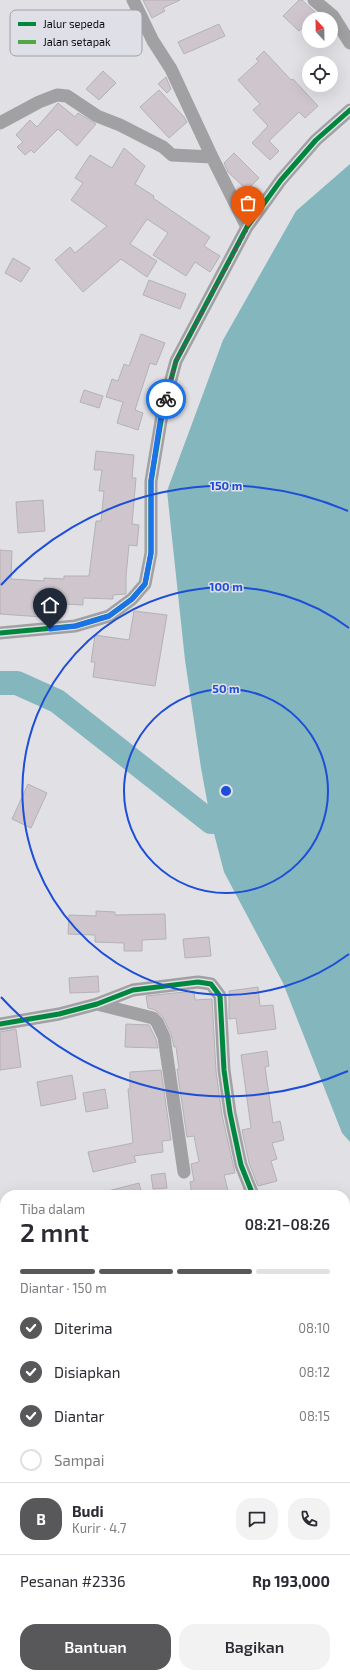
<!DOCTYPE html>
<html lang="id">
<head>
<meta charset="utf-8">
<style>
  body { margin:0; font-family:"Exo 2",sans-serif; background:#f2f2f3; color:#2b2b33; height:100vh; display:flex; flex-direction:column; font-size:15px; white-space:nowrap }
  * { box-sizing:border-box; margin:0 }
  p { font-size:13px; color:#7c7c81 }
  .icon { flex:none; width:22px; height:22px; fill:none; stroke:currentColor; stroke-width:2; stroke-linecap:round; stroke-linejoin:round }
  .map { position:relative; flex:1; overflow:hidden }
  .details { position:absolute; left:0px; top:1190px; width:350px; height:488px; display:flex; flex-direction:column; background:#fff; border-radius:16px 16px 0 0; box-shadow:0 4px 16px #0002 }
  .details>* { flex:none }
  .needle { width:26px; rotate:338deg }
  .controls { position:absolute; left:302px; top:12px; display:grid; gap:8px }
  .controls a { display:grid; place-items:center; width:36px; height:36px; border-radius:50%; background:#fff; box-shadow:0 4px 16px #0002; font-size:20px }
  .pin { position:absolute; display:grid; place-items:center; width:34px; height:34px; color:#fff; margin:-41px -17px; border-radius:50% 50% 50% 0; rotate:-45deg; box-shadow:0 0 4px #0007 }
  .pin .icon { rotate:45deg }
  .courier { position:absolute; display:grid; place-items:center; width:40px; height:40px; margin:-20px; border:3px solid #1a73e8; border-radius:50%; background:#fff; color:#222; box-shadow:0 1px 5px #0007 }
  .head em { font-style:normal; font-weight:600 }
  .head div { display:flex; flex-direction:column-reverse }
  .head { display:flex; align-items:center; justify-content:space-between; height:68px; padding:0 20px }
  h1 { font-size:26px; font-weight:600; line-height:30px }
  .bar { display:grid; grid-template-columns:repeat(4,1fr); gap:6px 4px; align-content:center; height:48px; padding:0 20px }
  .bar i { height:5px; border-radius:3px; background:#e1e1e2 }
  .bar .active { background:#58585b }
  .bar p { grid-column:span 4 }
  .line { display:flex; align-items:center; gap:10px; padding:0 20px; border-top:1px solid #e1e1e2 }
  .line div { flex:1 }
  .round { display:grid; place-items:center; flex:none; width:42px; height:42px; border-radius:16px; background:#f2f2f3 }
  ol { padding:0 20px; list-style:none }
  li { display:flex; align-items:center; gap:12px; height:44px }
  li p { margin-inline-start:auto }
  li .icon { padding:4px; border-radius:50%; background:#58585b; color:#fff; stroke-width:4 }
  li:last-child { color:#7c7c81 }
  li i { width:22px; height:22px; border:2px solid #e1e1e2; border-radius:50% }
  .primary-button { display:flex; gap:8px; margin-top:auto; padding:8px 20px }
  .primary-button a { flex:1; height:46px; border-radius:16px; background:#58585b; color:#fff; font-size:16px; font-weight:600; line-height:46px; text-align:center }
  .primary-button a+a { background:#f2f2f3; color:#2b2b33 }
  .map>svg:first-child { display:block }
  .built { fill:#d1d2dc }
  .water { fill:#84b6be }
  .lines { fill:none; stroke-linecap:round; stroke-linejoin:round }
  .river { stroke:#84b6be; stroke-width:24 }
  .building { fill:#cfc5cc; stroke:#b3b2b5 }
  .street { stroke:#a1a0a2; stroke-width:13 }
  .secondary { stroke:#a1a0a2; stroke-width:19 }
  .quiet { stroke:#51a842; stroke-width:4; stroke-dasharray:8 4; stroke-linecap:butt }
  .cycleway-casing { stroke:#dfdfe7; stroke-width:8 }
  .cycleway { stroke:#00873e; stroke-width:5 }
  .done { stroke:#58585b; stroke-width:4; stroke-dasharray:0 7.2 }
  .route { stroke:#1a73e8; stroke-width:5 }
  .ring { fill:none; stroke:#1d4ed8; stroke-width:2 }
  .key { fill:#dfdfe7; stroke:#a0a0a7; stroke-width:1 }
  .key-label { font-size:11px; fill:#0e0e11 }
  .centre { fill:#1d4ed8; stroke:#dfdfe7; stroke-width:2 }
  .ring-label { font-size:12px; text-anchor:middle; font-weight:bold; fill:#1d4ed8; stroke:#dfdfe7; stroke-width:3; stroke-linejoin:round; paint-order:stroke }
</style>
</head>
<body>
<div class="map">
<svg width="350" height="1678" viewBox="0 0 350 1678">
  <rect width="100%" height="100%" fill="#e1e1e5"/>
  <path class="built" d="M 77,1673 L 95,1673 L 97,1678 L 65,1678 Z"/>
  <path class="water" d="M 350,164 L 350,1142 L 342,1133 L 283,983 L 224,872 L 211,822 L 201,768 L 185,660 L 167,491 L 223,340 L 296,211 Z"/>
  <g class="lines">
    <path class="river" d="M 0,683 L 17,683 L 57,701 L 211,822"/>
  </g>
  <path class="building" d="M 143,0 L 180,0 L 163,8 L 165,11 L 152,18 Z
    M 299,0 L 302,0 L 317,14 L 312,19 L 309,19 L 309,22 L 299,31 L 283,16 Z
    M 219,24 L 225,36 L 184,54 L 178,42 Z
    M 264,51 L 291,80 L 293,79 L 318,106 L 305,118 L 299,112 L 269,141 L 279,151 L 270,160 L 252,143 L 268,126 L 253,110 L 260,104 L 238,80 L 259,61 L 256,59 Z
    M 103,71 L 116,83 L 99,100 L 86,89 Z
    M 166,77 L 171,89 L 167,93 L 158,84 Z
    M 159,90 L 184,117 L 187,122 L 169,138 L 140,107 Z
    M 58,103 L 75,117 L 78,113 L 96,124 L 77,146 L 58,129 L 34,153 L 31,150 L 25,155 L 17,147 L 23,142 L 16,135 L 30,120 L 37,127 Z
    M 124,148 L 145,166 L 135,184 L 154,196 L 153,198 L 210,237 L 204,246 L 220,256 L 210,272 L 195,262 L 186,276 L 153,255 L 168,233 L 147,219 L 130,244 L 157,261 L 147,277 L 121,259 L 83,292 L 55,260 L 70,247 L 75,253 L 107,226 L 71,200 L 83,183 L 75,178 L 90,155 L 112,168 Z
    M 234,153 L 259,178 L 247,190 L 228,172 L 224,163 Z
    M 13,258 L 30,268 L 21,282 L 5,273 Z
    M 149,280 L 186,294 L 180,309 L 143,295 Z
    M 141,334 L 165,343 L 156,365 L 150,363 L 135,410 L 143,413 L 138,430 L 117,423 L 123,402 L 106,397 L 112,379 L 118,381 L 124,364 L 129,366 Z
    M 84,390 L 103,396 L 99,408 L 80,402 Z
    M 96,451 L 134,455 L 132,478 L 136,478 L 132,524 L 139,525 L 137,546 L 129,545 L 126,576 L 126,594 L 113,595 L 113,599 L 83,598 L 83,605 L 62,604 L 61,615 L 42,615 L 42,617 L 0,614 L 0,550 L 12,551 L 11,579 L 44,581 L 44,578 L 64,579 L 64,576 L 89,576 L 96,521 L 101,521 L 104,491 L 99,491 L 102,470 L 94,470 Z
    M 43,500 L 45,531 L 18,533 L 16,502 Z
    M 134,611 L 167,615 L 155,686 L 93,677 L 95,662 L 91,662 L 95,635 L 129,640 Z
    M 28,784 L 47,793 L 31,828 L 12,819 Z
    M 96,911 L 115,912 L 115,915 L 165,914 L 166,939 L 142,940 L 142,951 L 124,951 L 124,943 L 95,942 L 95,935 L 68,934 L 69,915 L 96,916 Z
    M 209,937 L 211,956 L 185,958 L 183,939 Z
    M 98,976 L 99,992 L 70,993 L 69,978 Z
    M 258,987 L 260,1006 L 273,1005 L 276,1029 L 238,1034 L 236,1018 L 229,1019 L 229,991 Z
    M 194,991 L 195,1000 L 212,999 L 216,1071 L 222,1115 L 235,1173 L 224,1175 L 229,1195 L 192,1195 L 190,1182 L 194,1181 L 191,1164 L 199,1162 L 194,1136 L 187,1137 L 177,1069 L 179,1069 L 176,1047 L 174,1047 L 171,1034 L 163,1017 L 155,1010 L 148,1008 L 146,996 Z
    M 126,1024 L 149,1025 L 156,1039 L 158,1048 L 125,1047 Z
    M 16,1029 L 21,1067 L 0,1070 L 0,1032 Z
    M 267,1051 L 269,1066 L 265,1067 L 273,1123 L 280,1121 L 284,1140 L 272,1143 L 277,1159 L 271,1161 L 277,1181 L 258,1186 L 249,1163 L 242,1130 L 251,1128 L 241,1055 Z
    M 161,1070 L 171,1140 L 162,1141 L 163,1152 L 134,1156 L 136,1162 L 93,1172 L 88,1152 L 133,1143 L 128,1089 L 130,1089 L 130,1072 Z
    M 72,1075 L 76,1099 L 41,1106 L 37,1082 Z
    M 105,1089 L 108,1108 L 86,1112 L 83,1093 Z
    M 165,1173 L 167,1188 L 153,1189 L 151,1175 Z
    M 139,1183 L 142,1195 L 109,1195 L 108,1191 Z"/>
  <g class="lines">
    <path class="street" d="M 133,0 L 153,41 L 171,69 L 212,157 L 247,227
      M 314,0 L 333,16 L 350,43
      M 0,123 L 39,102 L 57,95 L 67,96 L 97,116 L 120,125 L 163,147 L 172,155 L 212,157
      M 0,633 L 75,626 L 109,616 L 132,599 L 145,584 L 151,553 L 151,481 L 163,409 L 176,361 L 247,227 L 281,180 L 316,140 L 350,110
      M 97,1004 L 153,1018 L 157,1022 L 164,1037 L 184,1172
      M 0,1024 L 59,1014 L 97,1004 L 133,990 L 198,982 L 211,984 L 220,996 L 224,1070 L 230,1113 L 241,1165 L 253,1195
      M 0,1381 L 5,1379
      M 345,1386 L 350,1393
      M 0,1601 L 5,1598
      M 132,1673 L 134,1678
      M 223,1673 L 225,1678
      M 329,1673 L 333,1678"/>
    <path class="secondary" d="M 342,1678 L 350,1676"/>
    <path class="quiet" d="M 0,1381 L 5,1379"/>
    <defs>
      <path id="cycleway" d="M 0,633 L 75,626 L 109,616 L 132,599 L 145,584 L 151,553 L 151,481 L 163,409 L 176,361 L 247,227 L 281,180 L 316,140 L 350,110
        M 0,1024 L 59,1014 L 97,1004 L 133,990 L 198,982 L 211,984 L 220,996 L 224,1070 L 230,1113 L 241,1165 L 253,1195"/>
    </defs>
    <use href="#cycleway" class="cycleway-casing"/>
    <use href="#cycleway" class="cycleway"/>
  </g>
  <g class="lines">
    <path class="done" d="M 166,399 L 176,361 L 248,227"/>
    <path class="route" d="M 50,629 L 76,626 L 109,616 L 132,599 L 145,584 L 151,553 L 151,481 L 162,409 L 166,399"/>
  </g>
  <g class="ring">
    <circle cx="226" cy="791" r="102"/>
    <path d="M349 954A204 204 0 1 1 349 628"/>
    <path d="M348 1071A305 305 0 0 1 1 997M1 585A305 305 0 0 1 348 511"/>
  </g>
  <rect x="10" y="10" width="132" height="46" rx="6" class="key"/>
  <rect x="18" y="22" width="18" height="4" fill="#00873e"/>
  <rect x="18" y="40" width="18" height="4" fill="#51a842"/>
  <g class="key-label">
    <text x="43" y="28">Jalur sepeda</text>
    <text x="43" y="46">Jalan setapak</text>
  </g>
  <circle cx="226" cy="791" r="6" class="centre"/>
  <g class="ring-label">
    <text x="226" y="490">150 m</text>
    <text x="226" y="591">100 m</text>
    <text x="226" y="693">50 m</text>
  </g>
</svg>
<div class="controls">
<a><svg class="needle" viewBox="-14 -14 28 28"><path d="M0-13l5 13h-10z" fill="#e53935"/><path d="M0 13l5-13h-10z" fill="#7c7c81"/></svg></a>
<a><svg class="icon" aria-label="locate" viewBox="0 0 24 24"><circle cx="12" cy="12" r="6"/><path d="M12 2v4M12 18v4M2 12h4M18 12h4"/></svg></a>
</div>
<div class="pin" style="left:248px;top:227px;background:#ea580c"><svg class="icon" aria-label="bag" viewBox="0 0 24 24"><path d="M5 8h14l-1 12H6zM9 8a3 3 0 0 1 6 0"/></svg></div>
<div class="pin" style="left:50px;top:629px;background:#1f2937"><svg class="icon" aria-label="home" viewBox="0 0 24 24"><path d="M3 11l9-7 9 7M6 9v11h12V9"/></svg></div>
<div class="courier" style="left:166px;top:399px"><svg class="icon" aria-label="bike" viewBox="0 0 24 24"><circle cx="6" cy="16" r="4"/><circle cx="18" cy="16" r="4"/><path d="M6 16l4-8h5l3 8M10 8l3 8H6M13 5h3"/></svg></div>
<section class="details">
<div class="head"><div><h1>2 mnt</h1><p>Tiba dalam</p></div><em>08:21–08:26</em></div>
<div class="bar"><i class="active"></i><i class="active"></i><i class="active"></i><i></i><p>Diantar · 150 m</p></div>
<ol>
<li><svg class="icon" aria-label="check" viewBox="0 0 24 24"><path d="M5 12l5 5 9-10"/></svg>Diterima<p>08:10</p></li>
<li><svg class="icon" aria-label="check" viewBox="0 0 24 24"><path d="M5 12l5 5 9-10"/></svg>Disiapkan<p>08:12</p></li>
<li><svg class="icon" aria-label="check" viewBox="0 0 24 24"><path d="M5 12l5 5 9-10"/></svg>Diantar<p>08:15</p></li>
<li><i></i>Sampai</li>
</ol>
<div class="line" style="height:72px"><b class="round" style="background:#58585b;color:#fff">B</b><div><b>Budi</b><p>Kurir · 4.7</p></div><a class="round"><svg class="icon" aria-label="chat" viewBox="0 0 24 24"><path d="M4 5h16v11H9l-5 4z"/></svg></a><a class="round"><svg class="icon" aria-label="phone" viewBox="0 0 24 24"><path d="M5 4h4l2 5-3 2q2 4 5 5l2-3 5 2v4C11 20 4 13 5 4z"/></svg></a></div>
<div class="line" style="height:52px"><div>Pesanan #2336</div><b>Rp 193,000</b></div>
<div class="primary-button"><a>Bantuan</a><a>Bagikan</a></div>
</section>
</div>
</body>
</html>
